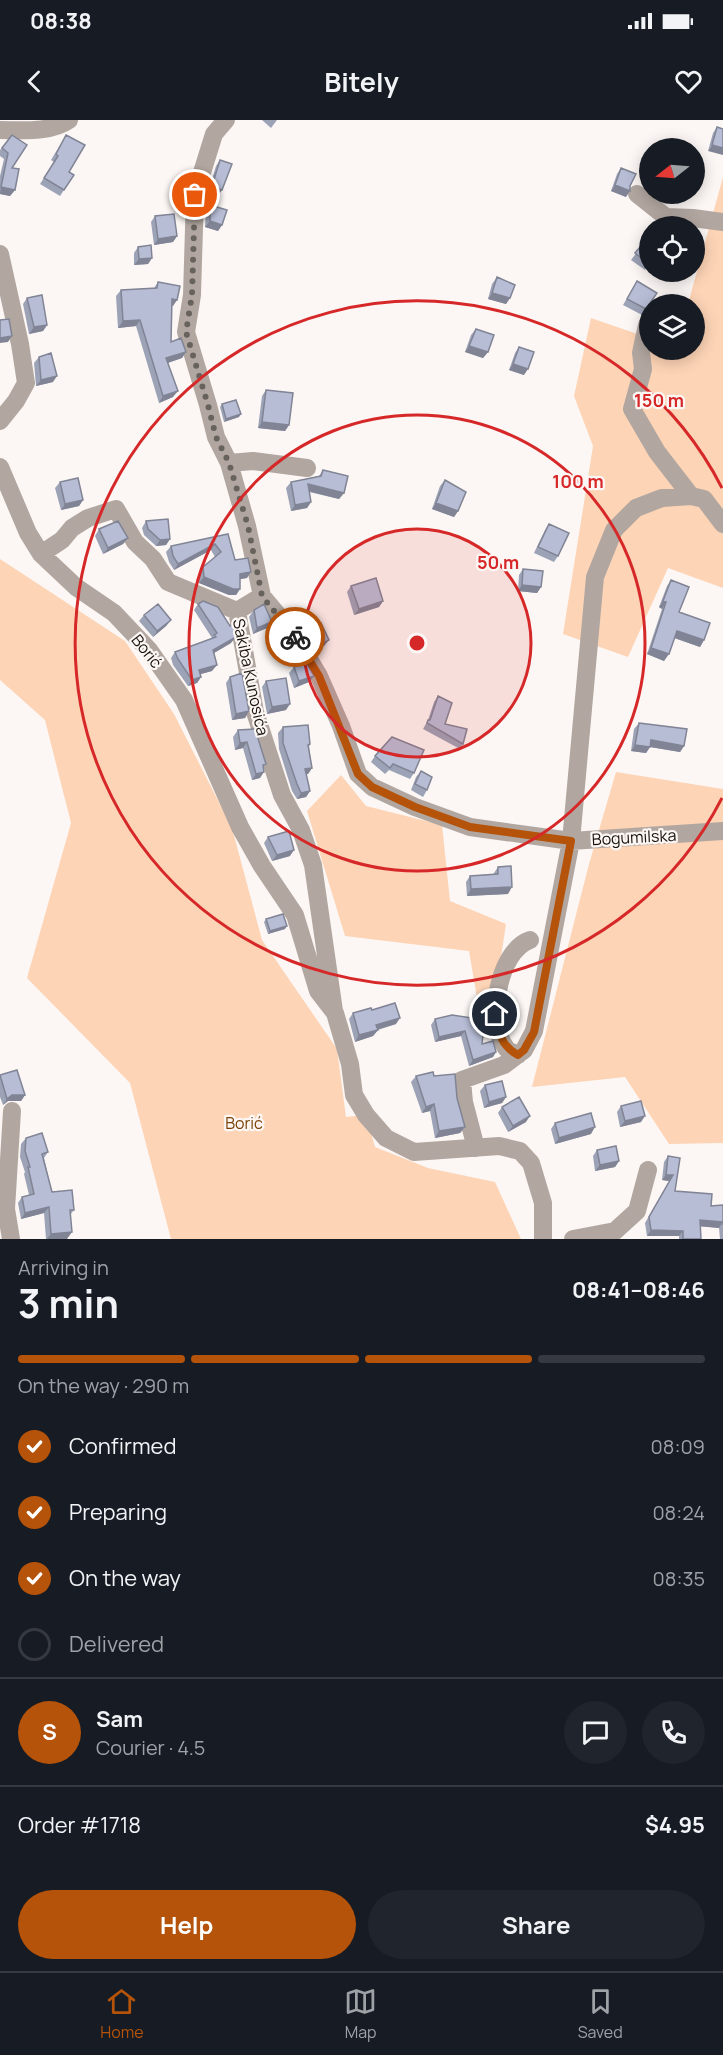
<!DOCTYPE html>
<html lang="en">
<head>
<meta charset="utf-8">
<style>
  body { margin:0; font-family:Manrope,sans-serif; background:#20242c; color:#f1f3f6; height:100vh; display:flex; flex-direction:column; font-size:22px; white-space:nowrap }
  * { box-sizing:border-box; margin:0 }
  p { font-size:20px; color:#9ea1a6 }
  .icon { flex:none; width:33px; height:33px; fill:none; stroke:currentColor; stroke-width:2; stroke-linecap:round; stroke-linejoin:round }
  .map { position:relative; height:1119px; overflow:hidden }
  .sheet { display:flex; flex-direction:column; background:#171b24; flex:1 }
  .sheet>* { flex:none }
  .needle { width:39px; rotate:253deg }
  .controls { position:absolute; left:639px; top:18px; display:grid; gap:12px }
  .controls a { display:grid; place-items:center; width:66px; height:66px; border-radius:50%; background:#171b24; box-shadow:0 3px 15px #0003; font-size:30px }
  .pin { position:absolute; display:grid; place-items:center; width:51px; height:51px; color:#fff; margin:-26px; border:3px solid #fff; border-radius:50%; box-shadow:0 2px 6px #0007 }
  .courier { position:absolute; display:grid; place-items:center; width:60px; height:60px; margin:-30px; border:4px solid #b45309; border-radius:50%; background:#fff; color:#222; box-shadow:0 2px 8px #0007 }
  .summary em { font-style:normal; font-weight:700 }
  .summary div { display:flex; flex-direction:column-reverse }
  .summary { display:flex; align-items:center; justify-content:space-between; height:102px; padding:0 18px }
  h1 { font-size:39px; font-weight:700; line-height:45px }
  .bar { display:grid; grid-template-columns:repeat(4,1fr); gap:9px 6px; align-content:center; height:72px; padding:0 18px }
  .bar i { height:8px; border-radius:4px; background:#363941 }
  .bar .on { background:#b45309 }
  .bar p { grid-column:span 4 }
  .line { display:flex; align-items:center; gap:15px; padding:0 18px; border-top:2px solid #363941 }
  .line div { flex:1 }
  .round { display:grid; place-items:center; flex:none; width:63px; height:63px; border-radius:32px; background:#20242c }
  ol { padding:0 18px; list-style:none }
  li { display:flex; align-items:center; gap:18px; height:66px }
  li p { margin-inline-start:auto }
  li .icon { padding:6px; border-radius:50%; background:#b45309; color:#fff; stroke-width:4 }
  li:last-child { color:#9ea1a6 }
  li i { width:33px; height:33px; border:3px solid #363941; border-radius:50% }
  .action { display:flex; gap:12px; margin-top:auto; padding:12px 18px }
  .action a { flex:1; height:69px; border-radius:36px; background:#b45309; color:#fff; font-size:24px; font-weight:700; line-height:69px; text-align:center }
  .action a+a { background:#20242c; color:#f1f3f6 }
  .status { display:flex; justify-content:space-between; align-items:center; height:42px; padding:0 30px; background:#171b24; direction:ltr }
  .status svg { height:16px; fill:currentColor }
  header { display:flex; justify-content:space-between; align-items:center; height:78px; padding:0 18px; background:#171b24; font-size:27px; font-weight:700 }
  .dock { display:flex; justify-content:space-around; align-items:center; height:84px; border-top:2px solid #363941; background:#171b24; font-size:16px; color:#9ea1a6 }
  .dock a { display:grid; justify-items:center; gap:3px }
  .dock .on { color:#b45309 }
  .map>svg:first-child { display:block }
  .green { fill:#fdd4b6 }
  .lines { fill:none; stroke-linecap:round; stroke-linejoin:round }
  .minor { stroke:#b2a7a0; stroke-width:18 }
  .wall { fill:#9da3b7 }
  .shaded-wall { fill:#808495 }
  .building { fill:#b7bdd5; stroke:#808495; stroke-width:1.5 }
  .done { stroke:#68625d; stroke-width:6; stroke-dasharray:0 10.8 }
  .route { stroke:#b45309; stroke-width:8 }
  .ring { fill:none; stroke:#d62828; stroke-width:3 }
  .labels { text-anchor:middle; stroke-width:4.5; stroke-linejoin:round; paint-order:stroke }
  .street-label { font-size:16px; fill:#19110b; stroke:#fcf7f4 }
  .park-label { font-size:16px; fill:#7b4105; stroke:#fcf7f4 }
  .centre { fill:#d62828; stroke:#fcf7f4; stroke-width:3 }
  .ring-label { font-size:18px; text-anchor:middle; font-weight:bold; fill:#d62828; stroke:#fcf7f4; stroke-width:4.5; stroke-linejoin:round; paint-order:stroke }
</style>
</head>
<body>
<div class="status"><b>08:38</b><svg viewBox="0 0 49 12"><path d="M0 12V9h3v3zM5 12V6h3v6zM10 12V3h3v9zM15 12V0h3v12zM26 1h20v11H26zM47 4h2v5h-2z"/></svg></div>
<header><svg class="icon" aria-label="back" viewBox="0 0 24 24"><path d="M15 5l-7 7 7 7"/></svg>Bitely<svg class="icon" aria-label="heart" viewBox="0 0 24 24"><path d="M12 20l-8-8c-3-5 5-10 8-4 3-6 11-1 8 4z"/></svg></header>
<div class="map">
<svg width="723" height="1119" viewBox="0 0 723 1119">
  <rect width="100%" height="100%" fill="#fcf7f4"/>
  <path class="green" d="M 723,57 L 723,468 L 668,448 L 628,537 L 563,514 L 593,326 L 574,276 L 591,198 L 649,218 L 650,230 L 694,230 L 694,184 L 688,184 Z
    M 0,439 L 125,521 L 174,594 L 232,708 L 262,820 L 337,929 L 346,997 L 366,995 L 375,1027 L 428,1048 L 495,1062 L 521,1119 L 171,1119 L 130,963 L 27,858 L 71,703 L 45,600 L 0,560 Z
    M 616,652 L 723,669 L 723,1023 L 669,1024 L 625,957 L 532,967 L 589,744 Z
    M 341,655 L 366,686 L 442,705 L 450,781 L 506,804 L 490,910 L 477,878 L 469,831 L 345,816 L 307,691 Z"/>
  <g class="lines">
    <path class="minor" d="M 226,0 L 214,14 L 195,75 L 192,175 L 186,212 L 208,285 L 216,317 L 229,343 L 247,406 L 262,476 L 293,513 L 319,556 L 341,606 L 358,654 L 372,667 L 415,687 L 470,707 L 571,721 L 723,711
      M 0,10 C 21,10 51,13 69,0
      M 637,74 L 666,97 L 693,98 L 723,102
      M 0,134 L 20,224 L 26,263 L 16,281 L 0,301
      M 647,205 L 641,233 L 643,249 L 632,289 L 657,332 L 691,376
      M 229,343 L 253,341 L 307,348
      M 0,347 L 28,413 L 41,434 L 76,467 L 114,493 L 149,530 L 184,580 L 240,707 L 262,746 L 295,795 L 318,871 L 335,893 L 350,944 L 354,975 L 366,995 L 386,1018 L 414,1032 L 499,1026 L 520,1031 L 531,1043 L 543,1083 L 543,1119
      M 41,434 L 62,420 L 72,408 L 88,398 L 116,389 L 135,422 L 153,439 L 168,462 L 237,491
      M 262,476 L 237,491 L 255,592 L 282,675 L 301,710 L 313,745 L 334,891
      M 518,935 C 514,933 508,931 506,928 C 486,902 498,831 530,820
      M 476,1028 L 464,982 L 462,960 L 504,945 L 524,930 L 534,911 L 571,721 L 595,457 L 614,410 L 636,388 L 662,378 L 691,376 L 704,379 L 723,404
      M 11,1119 L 6,1089 L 12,991
      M 573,1119 L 615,1111 L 637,1091 L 648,1050"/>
  </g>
  <path class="wall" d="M 262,0 L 277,0 L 271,8 Z
    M 717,7 L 723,9 L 708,31 L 713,13 Z
    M 12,15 L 12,48 L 15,70 L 10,76 L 0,74 L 0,56 L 4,39 L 0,36 L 0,30 Z
    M 66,15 L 69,52 L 74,55 L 60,76 L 40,64 L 54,42 L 51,40 Z
    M 220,40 L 222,70 L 217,76 L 208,72 L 216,46 Z
    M 621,48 L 626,77 L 611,71 L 617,54 Z
    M 210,85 L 222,105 L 218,111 L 205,107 L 206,91 Z
    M 155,96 L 177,116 L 173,122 L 154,125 L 151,102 Z
    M 646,120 L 650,144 L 645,150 L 631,140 Z
    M 138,127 L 152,138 L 148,144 L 134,145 L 134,133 Z
    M 497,157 L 510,178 L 506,184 L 488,179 L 492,164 Z
    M 637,161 L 657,173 L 642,195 L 623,185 Z
    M 158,162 L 177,180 L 172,186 L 171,222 L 186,232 L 182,238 L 167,243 L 173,277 L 159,283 L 136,206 L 118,208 L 116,176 L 121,170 L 154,168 Z
    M 27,178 L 47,205 L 43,211 L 29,214 L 23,184 Z
    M 476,209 L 488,232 L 483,238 L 465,232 L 471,215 Z
    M 519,227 L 524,255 L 509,250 L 515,233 Z
    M 39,237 L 53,262 L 36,266 L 34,243 Z
    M 266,270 L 289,305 L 285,311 L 258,308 L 262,276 Z
    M 222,284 L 239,297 L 224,302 L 220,287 Z
    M 323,350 L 344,373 L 339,379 L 309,372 L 311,382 L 307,388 L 291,391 L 286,368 L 291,362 L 319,356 Z
    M 445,360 L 458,391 L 454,397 L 432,389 L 440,366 Z
    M 60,362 L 83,380 L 79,386 L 61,390 L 55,368 Z
    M 146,401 L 170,419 L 166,425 L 156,426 L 144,415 L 142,408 Z
    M 549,404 L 558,436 L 554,442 L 534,433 L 545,410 Z
    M 99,409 L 128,418 L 123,424 L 103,434 L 95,416 Z
    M 228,414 L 235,440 L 247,458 L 240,459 L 240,469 L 236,475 L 229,475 L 199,463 L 199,453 L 203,447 L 215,437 L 211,430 L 174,450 L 169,442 L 166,432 L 171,426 Z
    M 523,449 L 541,467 L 537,473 L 518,471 L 519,455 Z
    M 671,460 L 679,492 L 704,520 L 700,527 L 674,518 L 664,541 L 647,534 L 662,489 L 659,487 L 667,466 Z
    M 351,466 L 383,481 L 379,487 L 354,495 L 347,472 Z
    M 198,484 L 231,523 L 214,533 L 212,551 L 200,554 L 201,557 L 197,563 L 188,566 L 173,545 L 171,538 L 175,532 L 212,518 L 194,490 Z
    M 254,490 L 272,502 L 267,508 L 253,514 L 249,497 Z
    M 144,495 L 171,500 L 166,506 L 153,517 L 139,501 Z
    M 311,508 L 324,526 L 316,530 L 307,514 Z
    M 294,547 L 314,556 L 309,562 L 294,568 L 289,553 Z
    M 230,557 L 249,591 L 245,598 L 232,600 L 226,563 Z
    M 266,561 L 286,590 L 267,594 L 262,567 Z
    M 438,576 L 445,604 L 463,624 L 460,629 L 423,609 L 428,600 L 434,582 Z
    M 639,603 L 684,626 L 680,632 L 650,627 L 646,633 L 631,631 L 634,609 Z
    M 283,607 L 310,624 L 309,627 L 312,648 L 308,654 L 306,654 L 310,671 L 306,677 L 297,679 L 292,671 L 279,629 L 278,613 Z
    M 238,610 L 266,644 L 263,648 L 260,658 L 252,660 L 243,628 L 235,630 L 233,617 Z
    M 375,636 L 414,653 L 410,659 L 389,650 L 385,654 L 371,642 Z
    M 421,651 L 427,670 L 423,677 L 411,670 L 416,657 Z
    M 268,717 L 290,736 L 272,741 L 264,723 Z
    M 498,747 L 508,774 L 467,776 L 466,762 L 470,756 L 494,754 L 494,753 Z
    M 266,799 L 285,809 L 268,814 L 264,802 Z
    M 372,890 L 396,904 L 378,910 L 373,916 L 355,922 L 349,899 L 353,893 Z
    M 452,895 L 482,924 L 496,932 L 493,937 L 469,946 L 461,916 L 435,922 L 431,905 L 435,899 Z
    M 0,955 L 25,975 L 21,981 L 8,981 L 3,985 L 0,977 Z
    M 416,956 L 434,956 L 457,978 L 465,1007 L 460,1013 L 435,1018 L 430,991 L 422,993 L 411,962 Z
    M 485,965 L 506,977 L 502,983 L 484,988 L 480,971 Z
    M 621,986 L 641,1002 L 620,1007 L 617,992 Z
    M 502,987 L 526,1002 L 508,1012 L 498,993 Z
    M 555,1003 L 591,1014 L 555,1024 L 551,1009 Z
    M 26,1018 L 48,1032 L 44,1038 L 52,1072 L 74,1090 L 70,1095 L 67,1119 L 46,1119 L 44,1093 L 21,1099 L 18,1083 L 22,1077 L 29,1075 L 24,1054 L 25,1052 L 20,1037 L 21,1024 Z
    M 597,1030 L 619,1041 L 615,1047 L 595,1051 L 593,1036 Z
    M 668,1036 L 675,1071 L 711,1086 L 723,1085 L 723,1119 L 720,1119 L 719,1108 L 700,1106 L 701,1119 L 679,1119 L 679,1116 L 647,1116 L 645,1103 L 669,1061 L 662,1060 L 664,1042 Z"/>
  <path class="shaded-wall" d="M 712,25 L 723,28 L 723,35 L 708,31 Z
    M 615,65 L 630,71 L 626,77 L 611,71 Z
    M 212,66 L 222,70 L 217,76 L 208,72 Z
    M 1,67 L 15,70 L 10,76 L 0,74 Z
    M 210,101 L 222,105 L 218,111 L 205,107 Z
    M 177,116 L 173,122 L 154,125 L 158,119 Z
    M 152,138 L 148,144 L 134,145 L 139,139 Z
    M 492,173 L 510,178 L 506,184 L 488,179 Z
    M 172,179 L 177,180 L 173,186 L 168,185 Z
    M 140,200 L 136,206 L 118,208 L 123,201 Z
    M 47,205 L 43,211 L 29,214 L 34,207 Z
    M 12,216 L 8,222 L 0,223 L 0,218 Z
    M 469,226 L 488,232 L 483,238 L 465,232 Z
    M 186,232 L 182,238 L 162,245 L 166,238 Z
    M 513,244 L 528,249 L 524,255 L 509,250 Z
    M 57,256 L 53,262 L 36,266 L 41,260 Z
    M 178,271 L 173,277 L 159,283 L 163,276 Z
    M 241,294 L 239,297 L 224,302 L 226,299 Z
    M 262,302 L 289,305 L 285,311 L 258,308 Z
    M 308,364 L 344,373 L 339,379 L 304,370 Z
    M 83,380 L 79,386 L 61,390 L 65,384 Z
    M 311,382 L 307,388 L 291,391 L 295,385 Z
    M 436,383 L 458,391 L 454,397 L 432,389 Z
    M 128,418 L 123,424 L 103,434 L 108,428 Z
    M 170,419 L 166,425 L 156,426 L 160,420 Z
    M 215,424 L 211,430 L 174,450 L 178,444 Z
    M 251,452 L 247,458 L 235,460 L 240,454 Z
    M 204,457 L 240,469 L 236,475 L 229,475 L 199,463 Z
    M 522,465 L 541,467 L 537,473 L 518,471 Z
    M 383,481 L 379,487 L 354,495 L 359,489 Z
    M 663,481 L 666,482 L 662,489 L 659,487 Z
    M 171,500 L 166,506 L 153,517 L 157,511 Z
    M 272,502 L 267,508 L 253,514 L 257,508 Z
    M 677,511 L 704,520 L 700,527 L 672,517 Z
    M 236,517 L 231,523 L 209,536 L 213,530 Z
    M 329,520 L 324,526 L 316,530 L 321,524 Z
    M 651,528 L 669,534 L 664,541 L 647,534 Z
    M 217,545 L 212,551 L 194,556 L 199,550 Z
    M 314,556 L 309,562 L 294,568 L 299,561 Z
    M 201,557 L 197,563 L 188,566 L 192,560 Z
    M 290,584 L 286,590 L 267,594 L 272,587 Z
    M 249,591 L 245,598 L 232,600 L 236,594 Z
    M 651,620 L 684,626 L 680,632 L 650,627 L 646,633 L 631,631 L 635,625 Z
    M 247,622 L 243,628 L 235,630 L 240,623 Z
    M 312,648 L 308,654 L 301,655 L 305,649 Z
    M 264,652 L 260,658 L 252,660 L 256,654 Z
    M 310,671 L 306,677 L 297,679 L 301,673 Z
    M 294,730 L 290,736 L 272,741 L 277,735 Z
    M 512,767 L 508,774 L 467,776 L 471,769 Z
    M 287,806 L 285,809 L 268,814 L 270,811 Z
    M 400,898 L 396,904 L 372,911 L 376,905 Z
    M 378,910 L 373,916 L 355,922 L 359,915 Z
    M 465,911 L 461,916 L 435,922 L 439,917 Z
    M 496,932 L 493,937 L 469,946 L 473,940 Z
    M 12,975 L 25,975 L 21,981 L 8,981 L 3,985 L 7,979 Z
    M 506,977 L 502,983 L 484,988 L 489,982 Z
    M 434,984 L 430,991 L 422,993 L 426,987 Z
    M 530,996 L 526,1002 L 508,1012 L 513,1006 Z
    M 645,996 L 641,1002 L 620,1007 L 625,1001 Z
    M 465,1007 L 460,1013 L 435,1018 L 439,1011 Z
    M 595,1007 L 591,1014 L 555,1024 L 559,1018 Z
    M 619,1041 L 615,1047 L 595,1051 L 600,1045 Z
    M 666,1055 L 673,1055 L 669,1061 L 662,1060 Z
    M 49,1087 L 44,1093 L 21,1099 L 25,1093 Z
    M 700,1100 L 723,1102 L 719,1108 L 696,1106 Z
    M 651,1110 L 683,1111 L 679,1116 L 647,1116 Z
    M 72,1112 L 67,1119 L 47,1119 L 51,1114 Z"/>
  <path class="building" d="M 717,7 L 723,9 L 723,28 L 712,25 Z
    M 12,15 L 27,25 L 12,48 L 19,49 L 15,70 L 1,67 L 8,33 L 2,28 Z
    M 66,15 L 85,25 L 69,52 L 74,55 L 64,70 L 44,58 L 58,36 L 56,34 Z
    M 220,40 L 232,44 L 222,70 L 212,66 Z
    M 621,48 L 636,54 L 630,66 L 630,71 L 615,65 Z
    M 210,85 L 227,90 L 222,105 L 210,101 Z
    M 174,94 L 177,116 L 158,119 L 155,96 Z
    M 646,120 L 650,123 L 649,144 L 635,133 Z
    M 151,125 L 152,138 L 139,139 L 138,127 Z
    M 497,157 L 515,165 L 510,178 L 492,173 Z
    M 637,161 L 657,173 L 646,189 L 627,179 Z
    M 158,162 L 180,166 L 177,180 L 172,179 L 171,222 L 181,218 L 186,232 L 166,238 L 178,271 L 163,276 L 140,200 L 123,201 L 121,170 L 157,168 Z
    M 42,175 L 47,205 L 34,207 L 27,178 Z
    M 9,199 L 12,216 L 0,218 L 0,200 Z
    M 476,209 L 494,215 L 488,232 L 469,226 Z
    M 519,227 L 534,232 L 528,249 L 513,244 Z
    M 51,233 L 57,256 L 41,260 L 39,237 Z
    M 266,270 L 293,273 L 289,305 L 262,302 Z
    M 236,280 L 241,294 L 226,299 L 222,284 Z
    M 323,350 L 348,356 L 344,373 L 308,364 L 311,382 L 295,385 L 291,362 L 321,356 Z
    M 78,358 L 83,380 L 65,384 L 60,362 Z
    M 445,360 L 466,372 L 458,391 L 436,383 Z
    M 168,399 L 170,419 L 160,420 L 148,409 L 146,401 Z
    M 118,401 L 128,418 L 108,428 L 99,409 Z
    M 549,404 L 569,413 L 558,436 L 538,427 Z
    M 228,414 L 235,440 L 248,438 L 251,452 L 240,454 L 240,469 L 233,469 L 204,457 L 203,447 L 221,432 L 215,424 L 178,444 L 173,436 L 171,426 Z
    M 523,449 L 543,451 L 541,467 L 522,465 Z
    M 376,458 L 383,481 L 359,489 L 351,466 Z
    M 671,460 L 689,467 L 679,492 L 710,503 L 704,520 L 677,511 L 669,534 L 651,528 L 666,482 L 663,481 Z
    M 203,481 L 218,487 L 230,506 L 233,504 L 236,517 L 213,530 L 217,545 L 199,550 L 201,557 L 192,560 L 178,539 L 175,532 L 216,517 L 214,515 L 217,513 L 198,484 Z
    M 158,484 L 171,500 L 157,511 L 144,495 Z
    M 264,484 L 272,502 L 257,508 L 254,490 Z
    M 321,503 L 329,520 L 321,524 L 311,508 Z
    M 306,542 L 314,556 L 299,561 L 294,547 Z
    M 242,553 L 249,591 L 236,594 L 230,557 Z
    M 286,558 L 290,584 L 272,587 L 266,561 Z
    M 438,576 L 452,583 L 445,604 L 467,609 L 463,624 L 427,603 L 428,600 L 430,600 Z
    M 639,603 L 687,609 L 684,626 L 651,620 L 650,627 L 635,625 Z
    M 308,605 L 310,624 L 308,625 L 312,648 L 305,649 L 310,671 L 301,673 L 297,664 L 283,623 L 283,607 Z
    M 255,609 L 266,644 L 263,645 L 264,652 L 256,654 L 247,622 L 240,623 L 238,610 Z
    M 392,617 L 424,630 L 414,653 L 393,644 L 390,648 L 375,636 Z
    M 421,651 L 432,657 L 427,670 L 415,664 Z
    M 289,711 L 294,730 L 277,735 L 268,717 Z
    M 511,746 L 512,767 L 471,769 L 470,756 L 498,754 L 498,747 Z
    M 283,794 L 287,806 L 270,811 L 266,799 Z
    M 395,883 L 400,898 L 376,905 L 378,910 L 359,915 L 353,893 L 371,888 L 372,890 Z
    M 452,895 L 485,900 L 482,924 L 493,921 L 496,932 L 473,940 L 465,911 L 439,917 L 435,899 Z
    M 17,950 L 25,975 L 12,975 L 7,979 L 0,955 Z
    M 433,952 L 434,956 L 455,954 L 457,978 L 465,1007 L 439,1011 L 434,984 L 426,987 L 416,956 Z
    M 502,961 L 506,977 L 489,982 L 485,965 Z
    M 519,977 L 530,996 L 513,1006 L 502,987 Z
    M 641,981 L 645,996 L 625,1001 L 621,986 Z
    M 591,993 L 595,1007 L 559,1018 L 555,1003 Z
    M 42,1013 L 48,1032 L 42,1034 L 52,1072 L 72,1070 L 74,1090 L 70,1090 L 72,1112 L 51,1114 L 49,1087 L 25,1093 L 22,1077 L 34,1074 L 28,1047 L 30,1047 L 25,1031 L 26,1018 Z
    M 616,1026 L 619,1041 L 600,1045 L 597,1030 Z
    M 668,1036 L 680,1038 L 675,1071 L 712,1074 L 711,1086 L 723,1085 L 723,1105 L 723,1102 L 700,1100 L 701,1119 L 683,1119 L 683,1111 L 651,1110 L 649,1097 L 673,1055 L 666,1055 Z"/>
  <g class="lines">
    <path class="done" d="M 195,75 L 192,175 L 186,212 L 208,285 L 216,317 L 229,343 L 248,406 L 262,476 L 295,517"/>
    <path class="route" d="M 295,517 L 319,556 L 358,654 L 372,667 L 415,687 L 470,707 L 571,721 L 534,912 L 524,930 L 518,935 C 500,925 499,912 495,894"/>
  </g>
  <circle cx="417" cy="523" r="114" fill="#d62828" fill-opacity=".12"/>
  <g class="ring">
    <circle cx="417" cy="523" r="114"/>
    <circle cx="417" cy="523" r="228"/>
    <path d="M722 678A342 342 0 1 1 722 368"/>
  </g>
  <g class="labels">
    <g class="street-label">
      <text transform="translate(147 531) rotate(51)" y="6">Borić</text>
      <text transform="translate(251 557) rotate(78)" y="6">Sakiba Kunosića</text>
      <text transform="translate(634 717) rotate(-3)" y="6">Bogumilska</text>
    </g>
    <g class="park-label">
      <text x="244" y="1009">Borić</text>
    </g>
  </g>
  <circle cx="417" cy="523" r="9" class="centre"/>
  <g class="ring-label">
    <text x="659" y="287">150 m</text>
    <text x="578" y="368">100 m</text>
    <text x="498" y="449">50 m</text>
  </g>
</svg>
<div class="controls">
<a><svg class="needle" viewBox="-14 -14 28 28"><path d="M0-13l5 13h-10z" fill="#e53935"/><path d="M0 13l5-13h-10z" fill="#9ea1a6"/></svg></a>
<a><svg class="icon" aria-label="locate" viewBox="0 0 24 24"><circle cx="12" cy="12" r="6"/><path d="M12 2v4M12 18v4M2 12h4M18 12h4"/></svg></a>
<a><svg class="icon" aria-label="layers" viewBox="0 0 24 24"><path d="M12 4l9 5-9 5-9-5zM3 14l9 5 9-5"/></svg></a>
</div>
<div class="pin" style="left:195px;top:75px;background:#ea580c"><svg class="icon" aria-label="bag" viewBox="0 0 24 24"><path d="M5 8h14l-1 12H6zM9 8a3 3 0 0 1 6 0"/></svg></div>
<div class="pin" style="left:495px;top:894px;background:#1f2937"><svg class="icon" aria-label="home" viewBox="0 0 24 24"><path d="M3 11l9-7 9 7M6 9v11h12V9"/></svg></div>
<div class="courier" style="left:295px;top:517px"><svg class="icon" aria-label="bike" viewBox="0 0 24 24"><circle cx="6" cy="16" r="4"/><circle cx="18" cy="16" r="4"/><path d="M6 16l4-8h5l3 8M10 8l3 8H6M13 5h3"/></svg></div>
</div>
<section class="sheet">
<div class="summary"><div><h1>3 min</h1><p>Arriving in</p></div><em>08:41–08:46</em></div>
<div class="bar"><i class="on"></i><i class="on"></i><i class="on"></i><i></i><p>On the way · 290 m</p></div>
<ol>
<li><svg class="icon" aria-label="check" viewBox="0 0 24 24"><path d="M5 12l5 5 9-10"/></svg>Confirmed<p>08:09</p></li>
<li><svg class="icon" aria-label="check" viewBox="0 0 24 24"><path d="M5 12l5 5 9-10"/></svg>Preparing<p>08:24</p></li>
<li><svg class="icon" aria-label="check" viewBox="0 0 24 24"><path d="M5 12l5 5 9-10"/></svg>On the way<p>08:35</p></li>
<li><i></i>Delivered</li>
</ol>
<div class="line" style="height:108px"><b class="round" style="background:#b45309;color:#fff">S</b><div><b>Sam</b><p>Courier · 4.5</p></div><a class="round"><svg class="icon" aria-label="chat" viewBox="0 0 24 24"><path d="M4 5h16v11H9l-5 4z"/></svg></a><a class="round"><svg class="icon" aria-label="phone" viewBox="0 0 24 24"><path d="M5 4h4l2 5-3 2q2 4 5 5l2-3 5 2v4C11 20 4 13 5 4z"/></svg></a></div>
<div class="line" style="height:78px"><div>Order #1718</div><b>$4.95</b></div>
<div class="action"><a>Help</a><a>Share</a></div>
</section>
<nav class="dock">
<a class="on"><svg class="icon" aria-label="home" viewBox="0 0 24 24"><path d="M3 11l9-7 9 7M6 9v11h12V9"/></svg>Home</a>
<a><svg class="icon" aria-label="map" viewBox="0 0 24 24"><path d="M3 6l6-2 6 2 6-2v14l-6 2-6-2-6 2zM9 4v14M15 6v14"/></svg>Map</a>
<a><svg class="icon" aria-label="saved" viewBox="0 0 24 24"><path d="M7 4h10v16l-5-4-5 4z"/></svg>Saved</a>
</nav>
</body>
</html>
